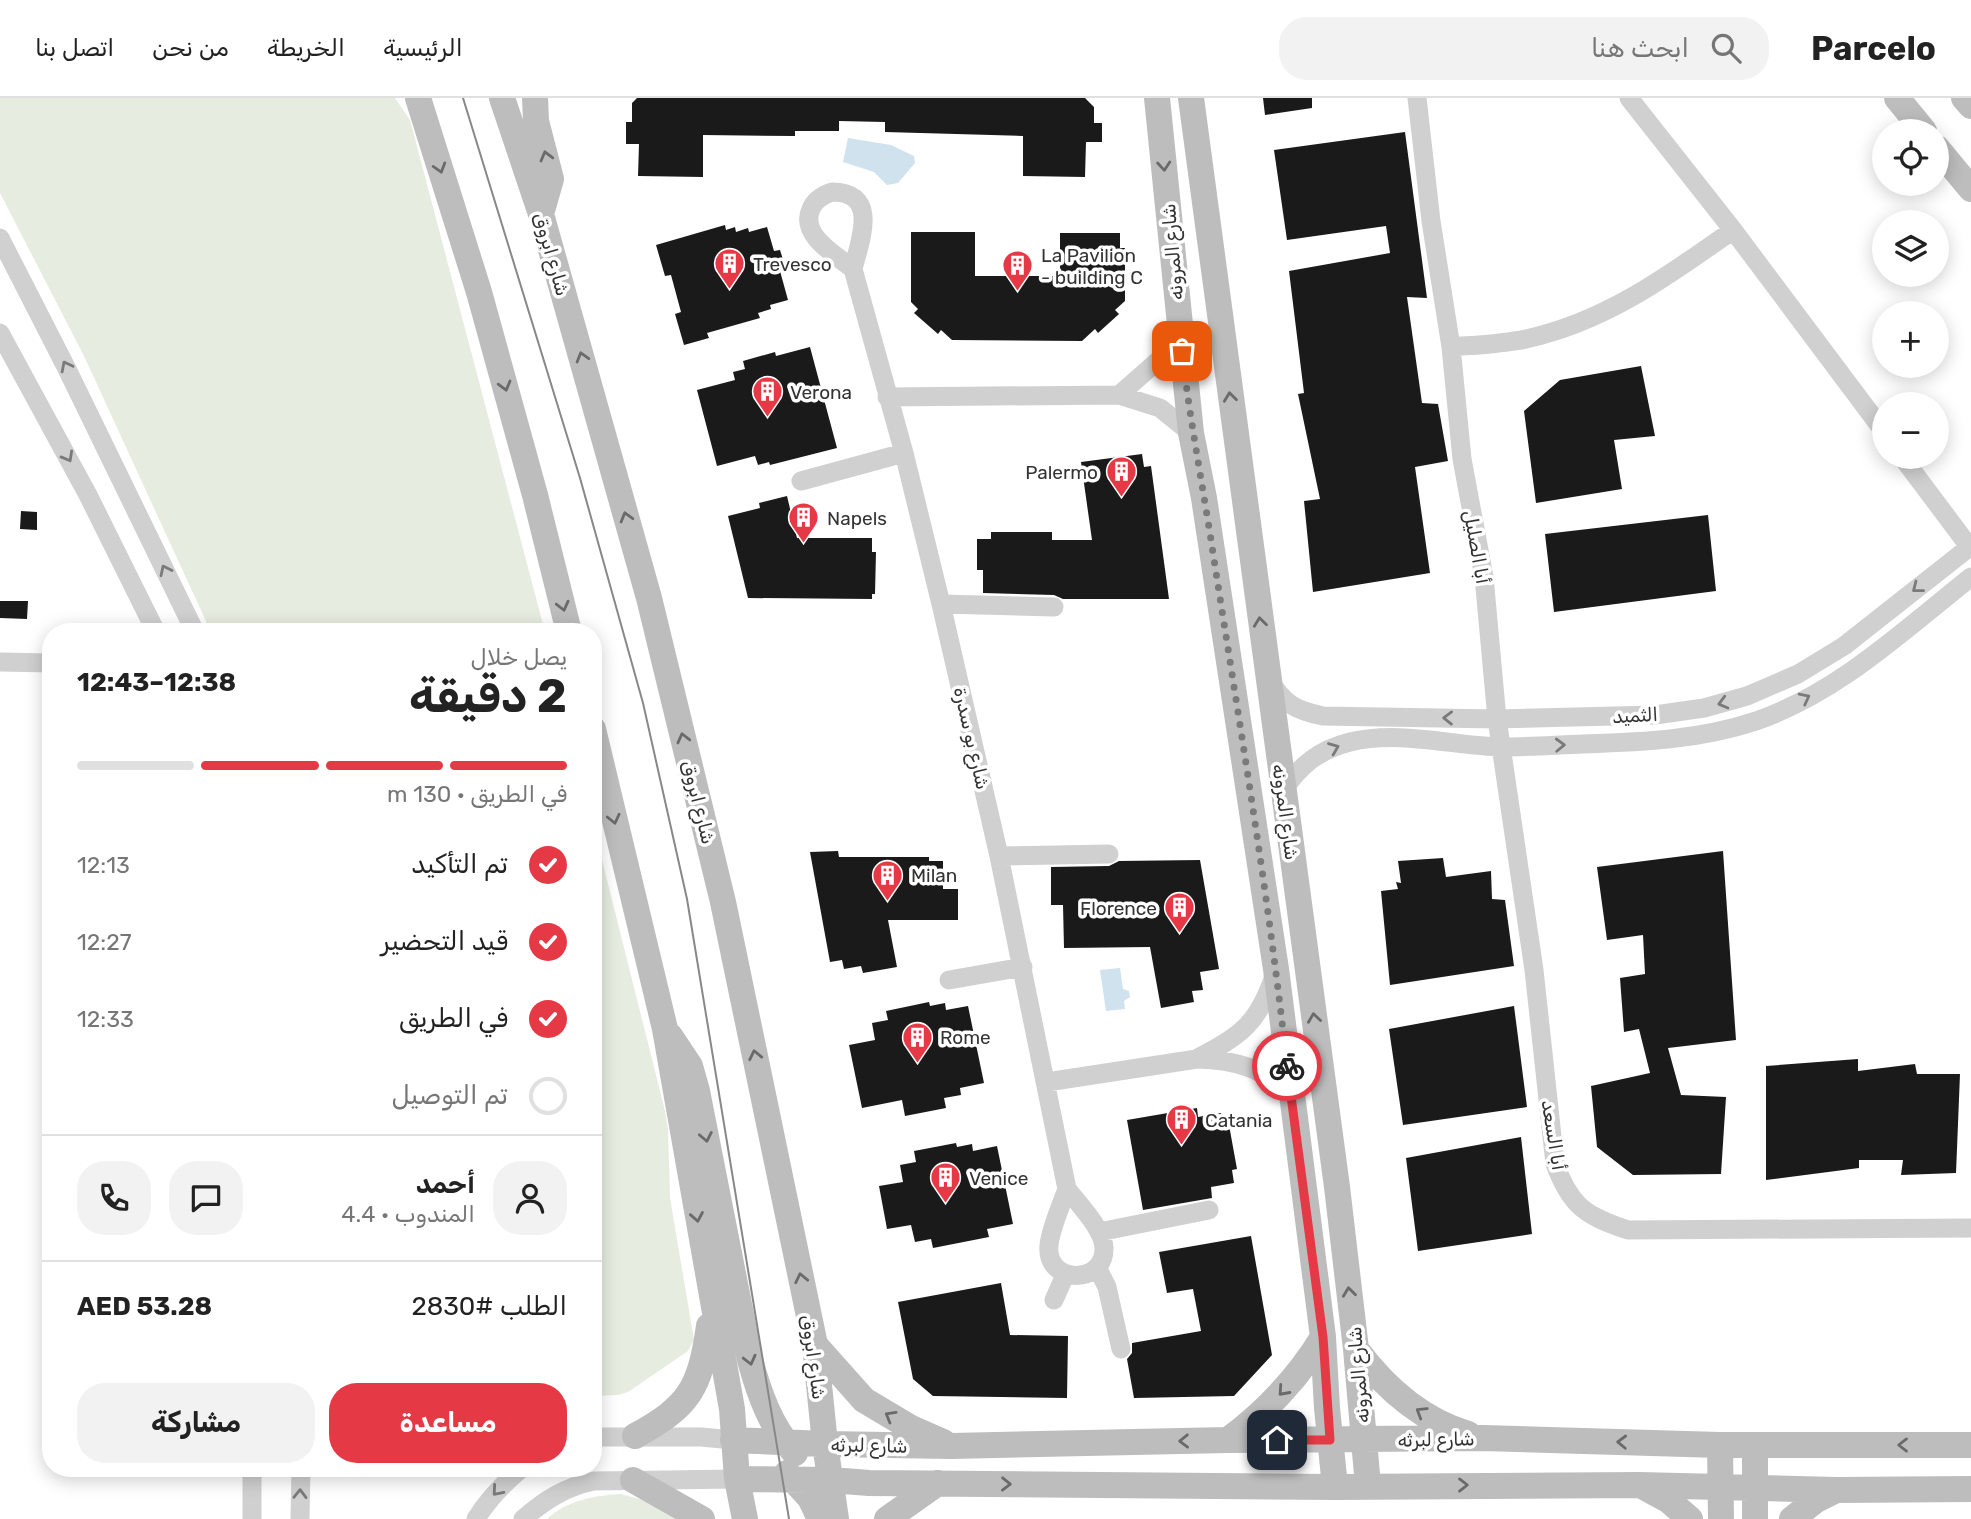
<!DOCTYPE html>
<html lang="ar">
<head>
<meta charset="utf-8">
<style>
  body { margin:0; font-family:Rubik,Cairo,sans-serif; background:#f2f2f2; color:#222; direction:rtl; height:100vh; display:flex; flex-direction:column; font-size:26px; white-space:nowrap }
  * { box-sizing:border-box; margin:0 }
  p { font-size:23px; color:#767676 }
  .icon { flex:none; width:38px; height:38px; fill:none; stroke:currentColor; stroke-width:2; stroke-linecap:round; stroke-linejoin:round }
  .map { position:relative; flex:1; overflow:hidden; direction:ltr }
  .sheet { position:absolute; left:42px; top:525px; width:560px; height:854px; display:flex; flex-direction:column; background:#fff; border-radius:28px; box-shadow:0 4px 18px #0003; direction:rtl }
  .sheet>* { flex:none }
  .tools { position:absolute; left:1872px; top:21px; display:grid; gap:14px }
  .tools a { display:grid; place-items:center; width:77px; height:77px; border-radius:50%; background:#fff; box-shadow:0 4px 18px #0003; font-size:35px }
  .pin { position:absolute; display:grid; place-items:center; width:60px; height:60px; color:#fff; margin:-30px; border-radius:14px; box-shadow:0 4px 10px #0006 }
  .courier { position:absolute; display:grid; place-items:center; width:70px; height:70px; margin:-35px; border:5px solid #e63946; border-radius:50%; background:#fff; color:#222; box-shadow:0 2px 9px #0007 }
  .head em { font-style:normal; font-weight:700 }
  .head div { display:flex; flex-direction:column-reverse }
  .head { display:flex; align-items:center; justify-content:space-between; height:119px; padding:0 35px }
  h1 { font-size:46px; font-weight:700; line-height:52px }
  .bar { display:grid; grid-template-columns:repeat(4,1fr); gap:10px 7px; align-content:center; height:84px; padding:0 35px }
  .bar i { height:9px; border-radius:5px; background:#e0e0e0 }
  .bar .selected { background:#e63946 }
  .bar p { grid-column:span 4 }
  .line { display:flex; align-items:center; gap:18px; padding:0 35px; border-top:2px solid #e0e0e0 }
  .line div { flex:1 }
  .round { display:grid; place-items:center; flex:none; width:74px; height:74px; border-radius:28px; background:#f2f2f2 }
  ol { padding:0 35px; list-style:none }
  li { display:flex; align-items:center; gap:21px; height:77px }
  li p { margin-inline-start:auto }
  li .icon { padding:7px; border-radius:50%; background:#e63946; color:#fff; stroke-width:4 }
  li:last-child { color:#767676 }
  li i { width:38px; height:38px; border:4px solid #e0e0e0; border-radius:50% }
  .button { display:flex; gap:14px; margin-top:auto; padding:14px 35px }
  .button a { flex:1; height:80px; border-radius:28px; background:#e63946; color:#fff; font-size:28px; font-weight:700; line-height:80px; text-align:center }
  .button a+a { background:#f2f2f2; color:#222 }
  header { display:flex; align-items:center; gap:42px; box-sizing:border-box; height:98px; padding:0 35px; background:#fff; border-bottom:2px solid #e0e0e0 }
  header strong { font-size:33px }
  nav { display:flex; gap:38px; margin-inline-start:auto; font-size:24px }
  .search { width:490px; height:63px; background:#f2f2f2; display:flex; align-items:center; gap:18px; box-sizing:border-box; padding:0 24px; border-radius:28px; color:#767676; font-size:26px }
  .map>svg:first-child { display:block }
  .green { fill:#e6ecdf }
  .water { fill:#cfe2ee }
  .building { fill:#1a1a1a }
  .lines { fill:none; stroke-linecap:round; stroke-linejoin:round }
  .street { stroke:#d0d0d0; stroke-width:19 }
  .secondary { stroke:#bdbdbd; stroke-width:26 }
  .tram { stroke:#888; stroke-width:2 }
  .oneway { stroke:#6a6a6a }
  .oneway2 { stroke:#7a7a7a }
  .done { stroke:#7a7a7a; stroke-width:7; stroke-dasharray:0 12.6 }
  .route { stroke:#e63946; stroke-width:9 }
  .labels { text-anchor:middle; stroke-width:7; stroke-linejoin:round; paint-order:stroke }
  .street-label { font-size:19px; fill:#333; stroke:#fff }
  .poi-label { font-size:19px; fill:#333; stroke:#fff; text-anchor:start }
</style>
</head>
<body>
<header>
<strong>Parcelo</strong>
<div class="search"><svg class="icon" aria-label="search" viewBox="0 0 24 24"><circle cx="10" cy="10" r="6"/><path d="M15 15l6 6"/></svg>ابحث هنا</div>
<nav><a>الرئيسية</a><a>الخريطة</a><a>من نحن</a><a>اتصل بنا</a></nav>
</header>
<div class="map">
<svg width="1971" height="1421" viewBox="0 0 1971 1421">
  <rect width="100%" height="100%" fill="#fff"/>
  <path class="green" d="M 0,0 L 395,0 L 410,22 L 545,534 L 211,534 L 84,258 L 0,95 Z
    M 593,726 L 665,1013 L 668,1031 L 670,1100 L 694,1242 L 688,1253 L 628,1294 L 618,1297 L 593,1298 Z
    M 620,1396 L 660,1406 L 685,1421 L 547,1421 C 568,1402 593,1398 620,1396 Z"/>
  <path class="water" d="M 848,40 L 891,47 L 914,58 L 915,65 L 898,85 L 887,87 L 874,74 L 843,64 Z
    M 1120,870 L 1123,891 L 1129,893 L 1130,899 L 1124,903 L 1125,911 L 1106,913 L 1100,872 Z"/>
  <path class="building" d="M 637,0 L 1085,0 L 1094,9 L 1094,25 L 1102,25 L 1102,44 L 1086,44 L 1085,79 L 1023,78 L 1023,38 L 885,34 L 885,24 L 839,23 L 839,33 L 795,33 L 795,38 L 703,37 L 703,79 L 638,78 L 639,46 L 626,46 L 626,24 L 632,24 L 632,5 Z
    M 1263,0 L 1312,0 L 1312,10 L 1265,17 Z
    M 1405,34 L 1427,200 L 1407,199 L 1422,305 L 1438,306 L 1448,363 L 1415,369 L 1430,475 L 1313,494 L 1304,403 L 1320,401 L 1298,296 L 1304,295 L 1289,173 L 1390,155 L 1386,128 L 1287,142 L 1274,52 Z
    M 725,127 L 726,132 L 735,129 L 736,134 L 748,130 L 749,134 L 767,129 L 774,153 L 780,152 L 786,171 L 780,173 L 788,202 L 770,207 L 771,211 L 758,215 L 760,220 L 707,235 L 709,240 L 684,247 L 675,216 L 681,214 L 671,177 L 665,178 L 656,147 Z
    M 911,134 L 975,134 L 975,178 L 1060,178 L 1060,135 L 1120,135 L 1120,150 L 1125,150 L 1125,203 L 1115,212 L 1119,216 L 1098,235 L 1095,231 L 1082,243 L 952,242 L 941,232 L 938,236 L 914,215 L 918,211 L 911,204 Z
    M 810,249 L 837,350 L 770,367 L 769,364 L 758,367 L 755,358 L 717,368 L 697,292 L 735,282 L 733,274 L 745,271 L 743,263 L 775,254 L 776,258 Z
    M 1641,268 L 1655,338 L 1614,342 L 1622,391 L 1536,405 L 1524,313 L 1560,282 Z
    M 1142,356 L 1144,369 L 1151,368 L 1169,501 L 1063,501 L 1054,497 L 983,495 L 983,472 L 977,472 L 977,441 L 991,441 L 991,434 L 1052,434 L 1052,442 L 1092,442 L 1081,364 Z
    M 787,398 L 797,440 L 872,440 L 872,454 L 876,454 L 875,496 L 872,496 L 872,501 L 748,500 L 728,418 L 760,410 L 759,405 Z
    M 21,413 L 37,414 L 37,432 L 20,431 Z
    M 1708,417 L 1716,493 L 1554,514 L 1545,436 Z
    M 0,503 L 28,503 L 27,521 L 0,520 Z
    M 838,753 L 839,759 L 929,759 L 929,763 L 943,763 L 943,791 L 958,791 L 958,822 L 888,822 L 897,869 L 863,875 L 861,868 L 844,871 L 842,862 L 830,864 L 810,754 Z
    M 1723,753 L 1736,942 L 1668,950 L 1681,997 L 1726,999 L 1721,1076 L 1633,1077 L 1597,1049 L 1591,988 L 1650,975 L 1639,931 L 1624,934 L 1620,880 L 1645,876 L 1643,837 L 1607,842 L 1597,769 Z
    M 1443,760 L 1446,779 L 1491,773 L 1492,801 L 1505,802 L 1514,868 L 1390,887 L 1381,793 L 1398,791 L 1396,784 L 1401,785 L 1398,763 Z
    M 1200,762 L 1219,871 L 1200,874 L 1203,892 L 1192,893 L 1194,904 L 1161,910 L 1150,849 L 1064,850 L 1063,807 L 1051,807 L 1051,769 L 1109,768 L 1119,763 Z
    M 929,904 L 930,908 L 945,905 L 946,912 L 968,908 L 984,985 L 960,990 L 961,997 L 944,1000 L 946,1010 L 905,1018 L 902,1002 L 862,1010 L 849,947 L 875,942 L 872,925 L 888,922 L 886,913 Z
    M 1514,908 L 1527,1009 L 1403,1027 L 1389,931 Z
    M 1858,961 L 1858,973 L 1915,966 L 1917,976 L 1960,976 L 1956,1075 L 1901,1077 L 1903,1062 L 1859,1062 L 1859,1070 L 1766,1082 L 1766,968 Z
    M 1197,1010 L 1198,1019 L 1221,1015 L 1224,1028 L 1229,1027 L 1237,1071 L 1232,1072 L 1234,1085 L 1211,1089 L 1212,1100 L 1143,1112 L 1127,1022 Z
    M 1521,1039 L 1532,1136 L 1418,1153 L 1406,1060 Z
    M 956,1045 L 957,1049 L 972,1046 L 973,1053 L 997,1048 L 1013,1126 L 987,1131 L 989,1139 L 933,1150 L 931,1141 L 915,1144 L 911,1127 L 887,1131 L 879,1088 L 903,1084 L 900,1067 L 916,1064 L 914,1053 Z
    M 1251,1138 L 1272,1257 L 1234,1298 L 1134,1300 L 1127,1261 L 1132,1255 L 1132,1245 L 1201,1233 L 1193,1191 L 1167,1195 L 1159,1154 Z
    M 1001,1185 L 1010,1237 L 1068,1238 L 1067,1300 L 933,1298 L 913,1281 L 898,1204 Z"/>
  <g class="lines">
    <path class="street" d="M 1417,0 L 1431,123 L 1451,249 L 1462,361 L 1484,479 L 1497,621 L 1534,872 L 1555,1066 C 1571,1109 1586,1118 1628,1132 L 1971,1130
      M 1629,0 L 1733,132 L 1885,335
      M 832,94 C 880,94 860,143 853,171 C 836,157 799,137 811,111 C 815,101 823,97 832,94 Z
      M 0,140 L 67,271 L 195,534
      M 853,171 L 904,355 L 941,506 L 999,758 L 1067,1091
      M 0,235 L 88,397 L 156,534
      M 1451,249 C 1476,247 1502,246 1526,241 C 1605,224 1668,178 1733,132
      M 1119,297 L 1170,252 L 1178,227
      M 887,299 L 1119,297 L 1160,310 L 1191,335
      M 1902,359 L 1971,451
      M 801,383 L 904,355
      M 941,506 L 1054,509
      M 0,564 L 51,565
      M 1269,582 C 1285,606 1294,612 1323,618 L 1497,621 L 1655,617 L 1704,610 L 1747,598 L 1798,576 L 1844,548 L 1971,448
      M 1283,693 C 1300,667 1319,652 1350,644 C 1400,632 1453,648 1503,649 C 1530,649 1556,647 1583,646 C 1642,644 1699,642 1756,623 C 1838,595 1904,532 1971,479
      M 999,758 L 1109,756
      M 949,882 L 1023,869
      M 1198,960 C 1241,937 1258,926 1274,878
      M 1047,984 L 1197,961 C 1237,962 1262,970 1291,997
      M 1067,1091 C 1078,1105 1104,1132 1104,1150 C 1105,1187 1045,1187 1049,1147 C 1051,1129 1061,1108 1067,1091 Z
      M 1099,1134 L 1209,1112
      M 1097,1169 L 1107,1189 L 1121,1251
      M 1054,1202 L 1065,1177
      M 593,1339 L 701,1339 L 733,1342
      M 252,1370 L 252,1421
      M 300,1421 L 301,1370
      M 476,1421 C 488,1401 504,1385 522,1370
      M 523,1421 C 545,1402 565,1389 594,1383 L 737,1381"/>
    <path class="secondary" d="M 418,0 L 479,194 L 535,397 L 569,534
      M 502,0 L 541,116 L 649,500 L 723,804 L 815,1247 L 825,1346 L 836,1421
      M 535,0 L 536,23 L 551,81 L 541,116
      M 1157,0 L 1191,335 L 1204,400 L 1276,871 L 1323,1239 L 1327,1310 L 1335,1389
      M 1191,0 L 1337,1089 L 1356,1251 L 1368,1388
      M 1897,0 L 1924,33
      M 1964,0 L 1971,8
      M 1937,50 L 1971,91
      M 593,631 L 665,931 L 732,1311 L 737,1381 L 745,1421
      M 670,938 L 690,968 L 697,993 L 750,1262 C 759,1295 771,1330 795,1355
      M 815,1247 L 864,1302 L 911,1330 L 943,1344
      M 1356,1251 C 1385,1290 1421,1322 1468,1336
      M 635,1338 C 690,1308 700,1290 709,1228
      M 733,1342 L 825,1346 L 951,1348 L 1228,1342 L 1483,1340 L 1720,1347 L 1971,1347
      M 1228,1342 C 1267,1313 1298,1280 1323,1239
      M 1720,1347 L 1721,1421
      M 1755,1347 L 1755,1421
      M 787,1375 L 810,1400 L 820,1421
      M 737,1381 L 831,1382 L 869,1385 L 1335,1389 L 1639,1387 L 1836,1392 L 1971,1391
      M 633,1382 L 702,1421
      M 1644,1389 L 1668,1402 L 1690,1421
      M 887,1421 L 938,1385
      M 1792,1421 L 1816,1402 L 1834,1393"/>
    <path class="tram" d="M 463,0 L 580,380 L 643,605 L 687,801 L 789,1421"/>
  </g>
  <defs><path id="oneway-chevron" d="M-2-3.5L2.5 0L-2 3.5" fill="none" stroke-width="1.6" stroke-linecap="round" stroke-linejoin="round" transform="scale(1.75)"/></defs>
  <g class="oneway">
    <use href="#oneway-chevron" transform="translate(546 58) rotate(-105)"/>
    <use href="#oneway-chevron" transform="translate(1164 68) rotate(85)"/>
    <use href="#oneway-chevron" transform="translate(440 70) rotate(73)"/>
    <use href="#oneway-chevron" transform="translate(582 259) rotate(-106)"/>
    <use href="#oneway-chevron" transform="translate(505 288) rotate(75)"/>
    <use href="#oneway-chevron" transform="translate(1230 299) rotate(-97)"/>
    <use href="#oneway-chevron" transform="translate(626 419) rotate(-106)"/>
    <use href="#oneway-chevron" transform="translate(563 508) rotate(76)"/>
    <use href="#oneway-chevron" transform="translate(1260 524) rotate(-97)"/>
    <use href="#oneway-chevron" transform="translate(683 640) rotate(-104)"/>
    <use href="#oneway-chevron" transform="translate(614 721) rotate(77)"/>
    <use href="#oneway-chevron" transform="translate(1314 920) rotate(-98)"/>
    <use href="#oneway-chevron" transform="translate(755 957) rotate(-102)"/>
    <use href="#oneway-chevron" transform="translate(706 1039) rotate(79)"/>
    <use href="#oneway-chevron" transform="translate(697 1119) rotate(80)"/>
    <use href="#oneway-chevron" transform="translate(801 1180) rotate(-102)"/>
    <use href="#oneway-chevron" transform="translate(1349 1194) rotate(-97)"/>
    <use href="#oneway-chevron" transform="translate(750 1262) rotate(76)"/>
    <use href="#oneway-chevron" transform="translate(1283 1293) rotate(132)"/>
    <use href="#oneway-chevron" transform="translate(1421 1314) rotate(-148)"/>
    <use href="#oneway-chevron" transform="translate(890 1318) rotate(-150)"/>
    <use href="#oneway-chevron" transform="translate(1184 1343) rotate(179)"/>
    <use href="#oneway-chevron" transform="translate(1622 1344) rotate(-178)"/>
    <use href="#oneway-chevron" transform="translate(1903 1347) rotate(180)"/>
    <use href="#oneway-chevron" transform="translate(1006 1386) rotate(1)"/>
    <use href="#oneway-chevron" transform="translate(1463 1387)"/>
  </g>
  <g class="oneway2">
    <use href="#oneway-chevron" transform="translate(66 268) rotate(-117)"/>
    <use href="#oneway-chevron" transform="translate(68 359) rotate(61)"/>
    <use href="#oneway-chevron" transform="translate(165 472) rotate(-116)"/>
    <use href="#oneway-chevron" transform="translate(1917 490) rotate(142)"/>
    <use href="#oneway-chevron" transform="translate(1805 600) rotate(-27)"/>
    <use href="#oneway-chevron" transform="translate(1723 605) rotate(165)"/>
    <use href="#oneway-chevron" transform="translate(1448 620) rotate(-179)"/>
    <use href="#oneway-chevron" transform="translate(1560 647) rotate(-2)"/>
    <use href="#oneway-chevron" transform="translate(1334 650) rotate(-22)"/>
    <use href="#oneway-chevron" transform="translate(497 1393) rotate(131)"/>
    <use href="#oneway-chevron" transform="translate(300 1396) rotate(-89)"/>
  </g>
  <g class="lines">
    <path class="done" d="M 1182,253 C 1189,316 1201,378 1211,442 C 1238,617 1268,792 1287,968"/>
    <path class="route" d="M 1277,1342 L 1330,1342 L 1323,1239 L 1287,968"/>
  </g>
  <defs>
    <symbol id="building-pin" viewBox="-11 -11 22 30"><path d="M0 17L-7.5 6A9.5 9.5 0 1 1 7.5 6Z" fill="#e63946" stroke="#fff"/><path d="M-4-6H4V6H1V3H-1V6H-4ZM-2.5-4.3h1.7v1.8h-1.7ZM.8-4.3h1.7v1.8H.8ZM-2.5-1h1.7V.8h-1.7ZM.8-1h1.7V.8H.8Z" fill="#fff"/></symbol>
  </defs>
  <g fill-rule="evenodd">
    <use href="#building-pin" x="712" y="148" width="35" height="47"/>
    <use href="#building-pin" x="1000" y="150" width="35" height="47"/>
    <use href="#building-pin" x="750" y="276" width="35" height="47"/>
    <use href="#building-pin" x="1104" y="356" width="35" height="47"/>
    <use href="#building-pin" x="786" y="402" width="35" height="47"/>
    <use href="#building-pin" x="870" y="760" width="35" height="47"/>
    <use href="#building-pin" x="1162" y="792" width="35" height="47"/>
    <use href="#building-pin" x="900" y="922" width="35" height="47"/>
    <use href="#building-pin" x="1164" y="1004" width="35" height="47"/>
    <use href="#building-pin" x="928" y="1062" width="35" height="47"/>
  </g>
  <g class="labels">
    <g class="street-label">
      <text transform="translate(1172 154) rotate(-95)" y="7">شارع المرونه</text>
      <text transform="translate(552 156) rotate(74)" y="7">شارع ابروق</text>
      <text transform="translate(1477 449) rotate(80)" y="7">أبا الصليل</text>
      <text transform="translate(1635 617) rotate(-3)" y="7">الثميد</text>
      <text transform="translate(972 640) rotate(77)" y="7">شارع بو سدرة</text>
      <text transform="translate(699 704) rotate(76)" y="7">شارع ابروق</text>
      <text transform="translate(1286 714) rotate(82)" y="7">شارع المرونه</text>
      <text transform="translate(1554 1037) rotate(81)" y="7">أبا السعد</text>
      <text transform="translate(814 1259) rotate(82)" y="7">شارع ابروق</text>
      <text transform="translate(1358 1277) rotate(-95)" y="7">شارع المرونه</text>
      <text transform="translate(1436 1341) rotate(-1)" y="7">شارع لبرثه</text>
      <text transform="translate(869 1347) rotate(1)" y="7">شارع لبرثه</text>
    </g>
    <g class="poi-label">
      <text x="1041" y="164">La Pavilion<tspan x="1041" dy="22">- building C</tspan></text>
      <text x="753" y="173">Trevesco</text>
      <text x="790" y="301">Verona</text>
      <text x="1098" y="381" text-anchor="end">Palermo</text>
      <text x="827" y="427">Napels</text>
      <text x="911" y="784">Milan</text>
      <text x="1157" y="817" text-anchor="end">Florence</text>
      <text x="940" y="946">Rome</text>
      <text x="1205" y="1029">Catania</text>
      <text x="969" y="1087">Venice</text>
    </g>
  </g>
</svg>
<div class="tools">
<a><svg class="icon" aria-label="locate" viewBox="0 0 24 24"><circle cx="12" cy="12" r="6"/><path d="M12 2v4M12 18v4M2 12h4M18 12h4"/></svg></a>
<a><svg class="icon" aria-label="layers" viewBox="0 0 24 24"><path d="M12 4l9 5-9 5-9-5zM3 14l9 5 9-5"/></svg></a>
<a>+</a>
<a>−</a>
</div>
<div class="pin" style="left:1182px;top:253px;background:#ea580c"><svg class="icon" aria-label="bag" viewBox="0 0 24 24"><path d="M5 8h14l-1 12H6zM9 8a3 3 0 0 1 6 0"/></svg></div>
<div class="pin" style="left:1277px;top:1342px;background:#1f2937"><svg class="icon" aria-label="home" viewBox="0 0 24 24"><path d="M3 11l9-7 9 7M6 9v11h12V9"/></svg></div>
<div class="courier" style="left:1287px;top:968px"><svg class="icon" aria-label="bike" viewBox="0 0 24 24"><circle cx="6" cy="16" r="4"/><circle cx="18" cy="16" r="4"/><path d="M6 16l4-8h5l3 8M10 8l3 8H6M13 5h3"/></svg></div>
<section class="sheet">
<div class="head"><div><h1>2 دقيقة</h1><p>يصل خلال</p></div><em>12:38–12:43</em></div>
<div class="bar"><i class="selected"></i><i class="selected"></i><i class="selected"></i><i></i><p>في الطريق · 130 m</p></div>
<ol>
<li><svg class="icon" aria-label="check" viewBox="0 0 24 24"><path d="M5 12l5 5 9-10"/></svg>تم التأكيد<p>12:13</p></li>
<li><svg class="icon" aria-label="check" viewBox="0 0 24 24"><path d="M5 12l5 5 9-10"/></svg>قيد التحضير<p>12:27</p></li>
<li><svg class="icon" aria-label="check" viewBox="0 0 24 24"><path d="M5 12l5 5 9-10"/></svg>في الطريق<p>12:33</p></li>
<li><i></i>تم التوصيل</li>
</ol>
<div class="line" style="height:126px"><a class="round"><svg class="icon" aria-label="person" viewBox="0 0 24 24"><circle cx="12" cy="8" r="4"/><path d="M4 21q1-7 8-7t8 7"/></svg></a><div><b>أحمد</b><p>المندوب · 4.4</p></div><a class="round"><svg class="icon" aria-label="chat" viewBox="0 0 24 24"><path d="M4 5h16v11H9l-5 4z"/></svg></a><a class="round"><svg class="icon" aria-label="phone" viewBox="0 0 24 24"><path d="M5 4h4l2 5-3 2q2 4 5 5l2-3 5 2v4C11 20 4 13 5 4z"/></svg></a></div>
<div class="line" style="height:91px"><div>الطلب #2830</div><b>AED 53.28</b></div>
<div class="button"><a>مساعدة</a><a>مشاركة</a></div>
</section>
</div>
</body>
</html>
